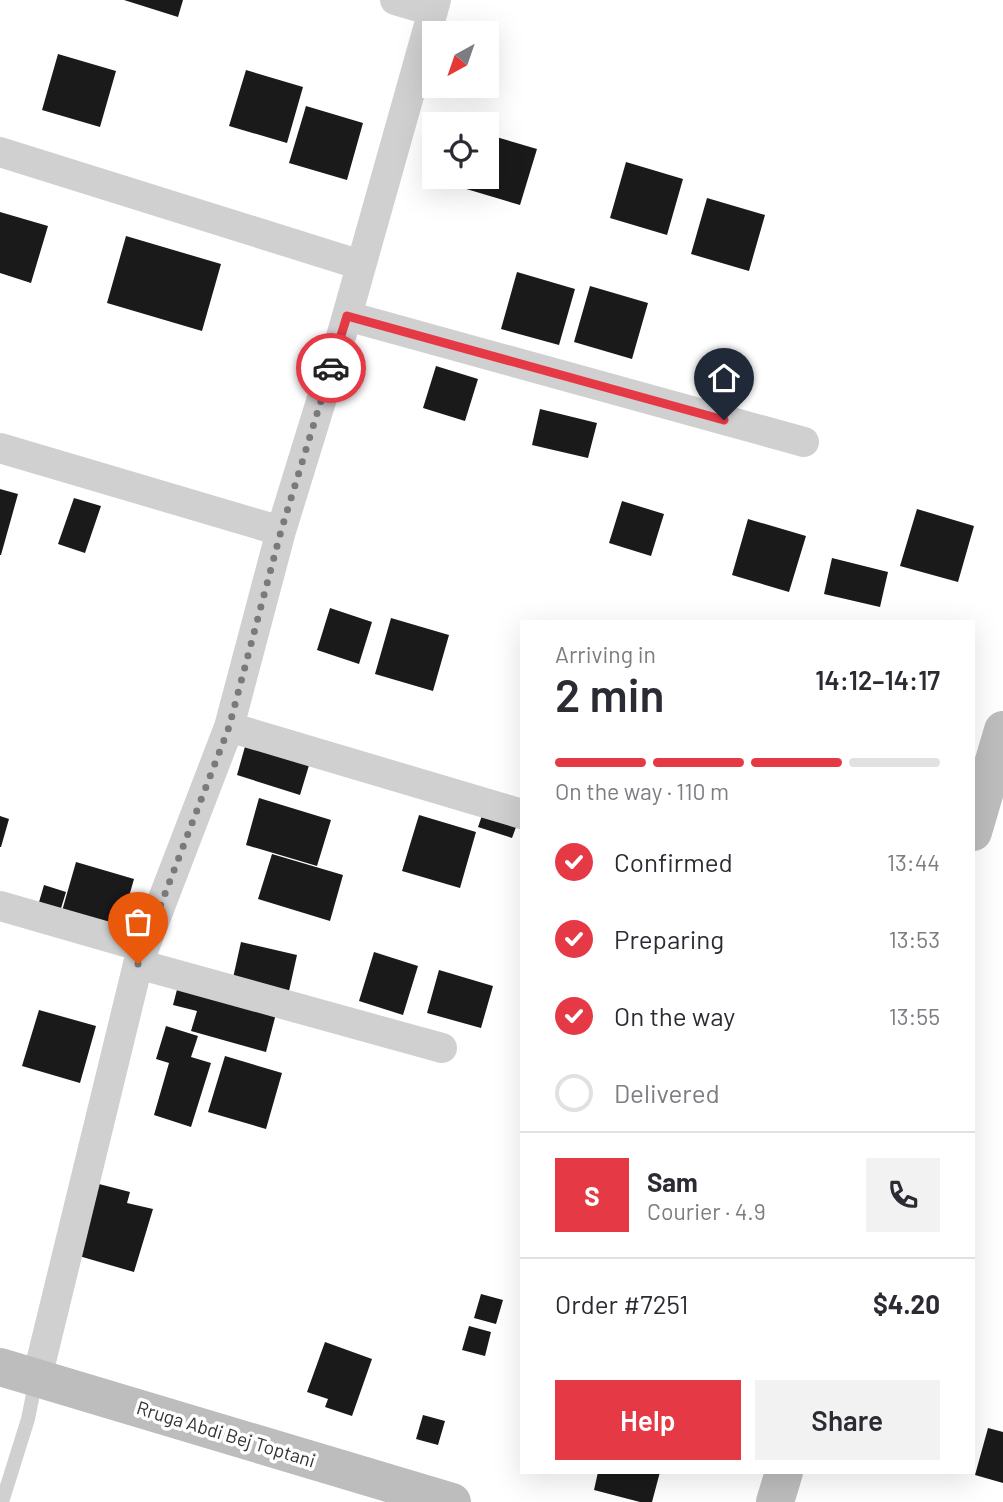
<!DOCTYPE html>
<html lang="en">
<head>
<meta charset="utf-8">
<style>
  body { margin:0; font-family:Barlow,sans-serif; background:#f2f2f3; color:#2b2b33; height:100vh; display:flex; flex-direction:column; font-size:26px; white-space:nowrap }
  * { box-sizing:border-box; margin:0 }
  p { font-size:23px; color:#7c7c81 }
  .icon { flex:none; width:38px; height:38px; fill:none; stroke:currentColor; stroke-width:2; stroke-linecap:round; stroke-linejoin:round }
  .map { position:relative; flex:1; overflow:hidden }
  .sheet { position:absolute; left:520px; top:620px; width:455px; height:854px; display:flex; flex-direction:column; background:#fff; border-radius:0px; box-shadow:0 7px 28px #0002 }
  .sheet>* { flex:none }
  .needle { width:46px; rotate:220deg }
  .tools { position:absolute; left:422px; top:21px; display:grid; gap:14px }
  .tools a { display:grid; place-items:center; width:77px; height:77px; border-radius:0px; background:#fff; box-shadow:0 7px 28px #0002; font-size:35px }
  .pin { position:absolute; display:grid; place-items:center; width:60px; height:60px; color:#fff; margin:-72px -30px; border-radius:50% 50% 50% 0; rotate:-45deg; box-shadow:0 0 7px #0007 }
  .pin .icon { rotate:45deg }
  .courier { position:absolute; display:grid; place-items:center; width:70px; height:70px; margin:-35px; border:5px solid #e63946; border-radius:50%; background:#fff; color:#222; box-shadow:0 2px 9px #0007 }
  .head em { font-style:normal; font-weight:600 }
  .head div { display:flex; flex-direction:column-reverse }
  .head { display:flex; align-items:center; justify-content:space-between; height:119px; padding:0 35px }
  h1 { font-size:46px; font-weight:600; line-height:52px }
  .bar { display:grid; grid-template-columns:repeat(4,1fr); gap:10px 7px; align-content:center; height:84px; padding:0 35px }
  .bar i { height:9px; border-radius:5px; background:#e1e1e2 }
  .bar .on { background:#e63946 }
  .bar p { grid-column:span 4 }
  .line { display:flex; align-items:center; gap:18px; padding:0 35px; border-top:2px solid #e1e1e2 }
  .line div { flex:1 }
  .round { display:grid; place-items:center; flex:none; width:74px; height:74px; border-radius:0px; background:#f2f2f3 }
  ol { padding:0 35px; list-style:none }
  li { display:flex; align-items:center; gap:21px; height:77px }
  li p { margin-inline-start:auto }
  li .icon { padding:7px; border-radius:50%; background:#e63946; color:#fff; stroke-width:4 }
  li:last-child { color:#7c7c81 }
  li i { width:38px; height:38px; border:4px solid #e1e1e2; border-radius:50% }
  .cta { display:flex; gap:14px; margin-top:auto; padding:14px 35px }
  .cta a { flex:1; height:80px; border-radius:0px; background:#e63946; color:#fff; font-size:28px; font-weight:600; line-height:80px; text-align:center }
  .cta a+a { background:#f2f2f3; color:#2b2b33 }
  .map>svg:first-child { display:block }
  .building { fill:#1a1a1a }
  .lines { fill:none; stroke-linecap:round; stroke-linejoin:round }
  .service { stroke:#d0d0d0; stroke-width:14 }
  .minor { stroke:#d0d0d0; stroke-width:30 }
  .secondary { stroke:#bdbdbd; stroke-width:38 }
  .done { stroke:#7a7a7a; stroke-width:7; stroke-dasharray:0 12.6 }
  .route { stroke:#e63946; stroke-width:9 }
  .labels { text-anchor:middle; stroke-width:7; stroke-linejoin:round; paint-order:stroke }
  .street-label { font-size:19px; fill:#333; stroke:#fff }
</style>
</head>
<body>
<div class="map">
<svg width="1003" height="1502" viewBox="0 0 1003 1502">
  <rect width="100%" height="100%" fill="#fff"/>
  <path class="building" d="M 124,0 L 183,0 L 178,17 Z
    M 58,54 L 116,71 L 100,127 L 42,110 Z
    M 246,70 L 303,87 L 287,143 L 229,126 Z
    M 306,106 L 363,123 L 347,180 L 289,163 Z
    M 486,134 L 537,149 L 520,205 L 463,188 L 466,177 L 486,177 Z
    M 626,162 L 683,179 L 667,235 L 610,218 Z
    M 707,198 L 765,215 L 749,271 L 691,254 Z
    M 0,212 L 48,226 L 31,283 L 0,273 Z
    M 126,236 L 221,264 L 202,331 L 107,303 Z
    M 517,272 L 575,289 L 559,345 L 501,329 Z
    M 590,286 L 648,303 L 632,359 L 574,342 Z
    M 436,366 L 478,379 L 465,421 L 423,408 Z
    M 540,409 L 597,423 L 588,458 L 532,445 Z
    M 0,489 L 18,494 L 1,555 L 0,555 Z
    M 74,498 L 101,506 L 85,553 L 58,544 Z
    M 622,501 L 664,514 L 651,556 L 609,543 Z
    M 917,509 L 974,526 L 958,582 L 900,566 Z
    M 748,519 L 806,536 L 789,592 L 732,575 Z
    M 832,558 L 888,572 L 880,607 L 824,594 Z
    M 330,608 L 372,622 L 359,664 L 317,650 Z
    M 391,618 L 449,635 L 433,691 L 375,674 Z
    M 246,743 L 310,762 L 300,795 L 237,775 Z
    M 259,798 L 331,820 L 317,866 L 246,845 Z
    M 485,807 L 519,819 L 512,838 L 478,827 Z
    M 419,815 L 476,832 L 460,888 L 402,871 Z
    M 0,816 L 9,819 L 1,847 L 0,847 Z
    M 272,854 L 343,875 L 330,921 L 258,899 Z
    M 76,862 L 134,879 L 118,935 L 60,918 Z
    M 44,885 L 66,892 L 59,915 L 37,909 Z
    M 241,942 L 297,955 L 289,991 L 233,978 Z
    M 374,952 L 418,966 L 403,1015 L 359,1001 Z
    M 439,970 L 493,986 L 481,1028 L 427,1013 Z
    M 180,978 L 277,1010 L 266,1052 L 191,1031 L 197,1011 L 173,1005 Z
    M 39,1010 L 96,1026 L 80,1083 L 22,1066 Z
    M 166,1026 L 198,1036 L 191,1057 L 211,1063 L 191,1127 L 154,1115 L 169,1063 L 156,1059 Z
    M 225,1056 L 282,1073 L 266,1129 L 208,1112 Z
    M 99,1184 L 130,1192 L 127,1203 L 153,1209 L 134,1272 L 79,1256 Z
    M 481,1294 L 503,1300 L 496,1324 L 474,1318 Z
    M 469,1326 L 491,1332 L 485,1356 L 462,1350 Z
    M 325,1342 L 372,1359 L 352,1416 L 325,1407 L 328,1399 L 307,1392 Z
    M 423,1415 L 445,1421 L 438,1445 L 416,1439 Z
    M 988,1428 L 1003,1432 L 1003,1483 L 975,1475 Z
    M 598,1472 L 660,1472 L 652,1502 L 640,1502 L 594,1490 Z"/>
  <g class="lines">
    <path class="service" d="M 2,1502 L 28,1419 L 36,1379"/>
    <path class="minor" d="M 395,0 L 433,11
      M 0,152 L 361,265
      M 347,316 L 804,442
      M 0,448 L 281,531
      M 229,727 L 522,814
      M 0,906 L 143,947
      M 138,964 L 442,1048
      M 37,1378 L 138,964 L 229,727 L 281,531 L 343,330 L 436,0"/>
    <path class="secondary" d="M 973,832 L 1003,730
      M 0,1367 L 452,1502
      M 775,1502 L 784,1472"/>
  </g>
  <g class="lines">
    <path class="done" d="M 138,964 L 229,727 L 281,531 L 331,368"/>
    <path class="route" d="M 331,368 L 347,316 L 724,420"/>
  </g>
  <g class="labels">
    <g class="street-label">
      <text transform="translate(226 1434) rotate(17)" y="7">Rruga Abdi Bej Toptani</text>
    </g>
  </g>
</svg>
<div class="tools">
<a><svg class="needle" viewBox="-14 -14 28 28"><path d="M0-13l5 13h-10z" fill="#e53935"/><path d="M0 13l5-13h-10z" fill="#7c7c81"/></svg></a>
<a><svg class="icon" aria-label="locate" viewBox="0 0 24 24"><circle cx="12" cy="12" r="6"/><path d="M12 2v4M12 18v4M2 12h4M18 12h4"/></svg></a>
</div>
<div class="pin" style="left:138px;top:964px;background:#ea580c"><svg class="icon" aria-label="bag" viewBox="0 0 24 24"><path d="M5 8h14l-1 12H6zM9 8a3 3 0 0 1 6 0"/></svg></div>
<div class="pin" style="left:724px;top:420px;background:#1f2937"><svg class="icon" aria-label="home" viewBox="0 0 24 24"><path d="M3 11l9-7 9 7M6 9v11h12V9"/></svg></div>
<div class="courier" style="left:331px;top:368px"><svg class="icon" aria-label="car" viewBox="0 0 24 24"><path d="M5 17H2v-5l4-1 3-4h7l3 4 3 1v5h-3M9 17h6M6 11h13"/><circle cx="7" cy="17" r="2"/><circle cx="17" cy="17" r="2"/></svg></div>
<section class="sheet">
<div class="head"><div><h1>2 min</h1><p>Arriving in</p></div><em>14:12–14:17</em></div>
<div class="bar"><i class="on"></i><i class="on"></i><i class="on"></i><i></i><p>On the way · 110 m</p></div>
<ol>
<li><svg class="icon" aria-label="check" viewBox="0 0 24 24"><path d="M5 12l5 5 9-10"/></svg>Confirmed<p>13:44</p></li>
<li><svg class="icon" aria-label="check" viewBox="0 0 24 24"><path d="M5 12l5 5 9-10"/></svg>Preparing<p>13:53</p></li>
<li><svg class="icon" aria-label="check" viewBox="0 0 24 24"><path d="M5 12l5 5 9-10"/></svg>On the way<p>13:55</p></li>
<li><i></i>Delivered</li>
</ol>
<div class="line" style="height:126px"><b class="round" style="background:#e63946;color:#fff">S</b><div><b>Sam</b><p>Courier · 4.9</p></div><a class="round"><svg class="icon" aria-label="phone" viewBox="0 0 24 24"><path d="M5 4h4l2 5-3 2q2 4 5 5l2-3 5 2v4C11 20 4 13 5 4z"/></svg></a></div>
<div class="line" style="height:91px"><div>Order #7251</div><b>$4.20</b></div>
<div class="cta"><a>Help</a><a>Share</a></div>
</section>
</div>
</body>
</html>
